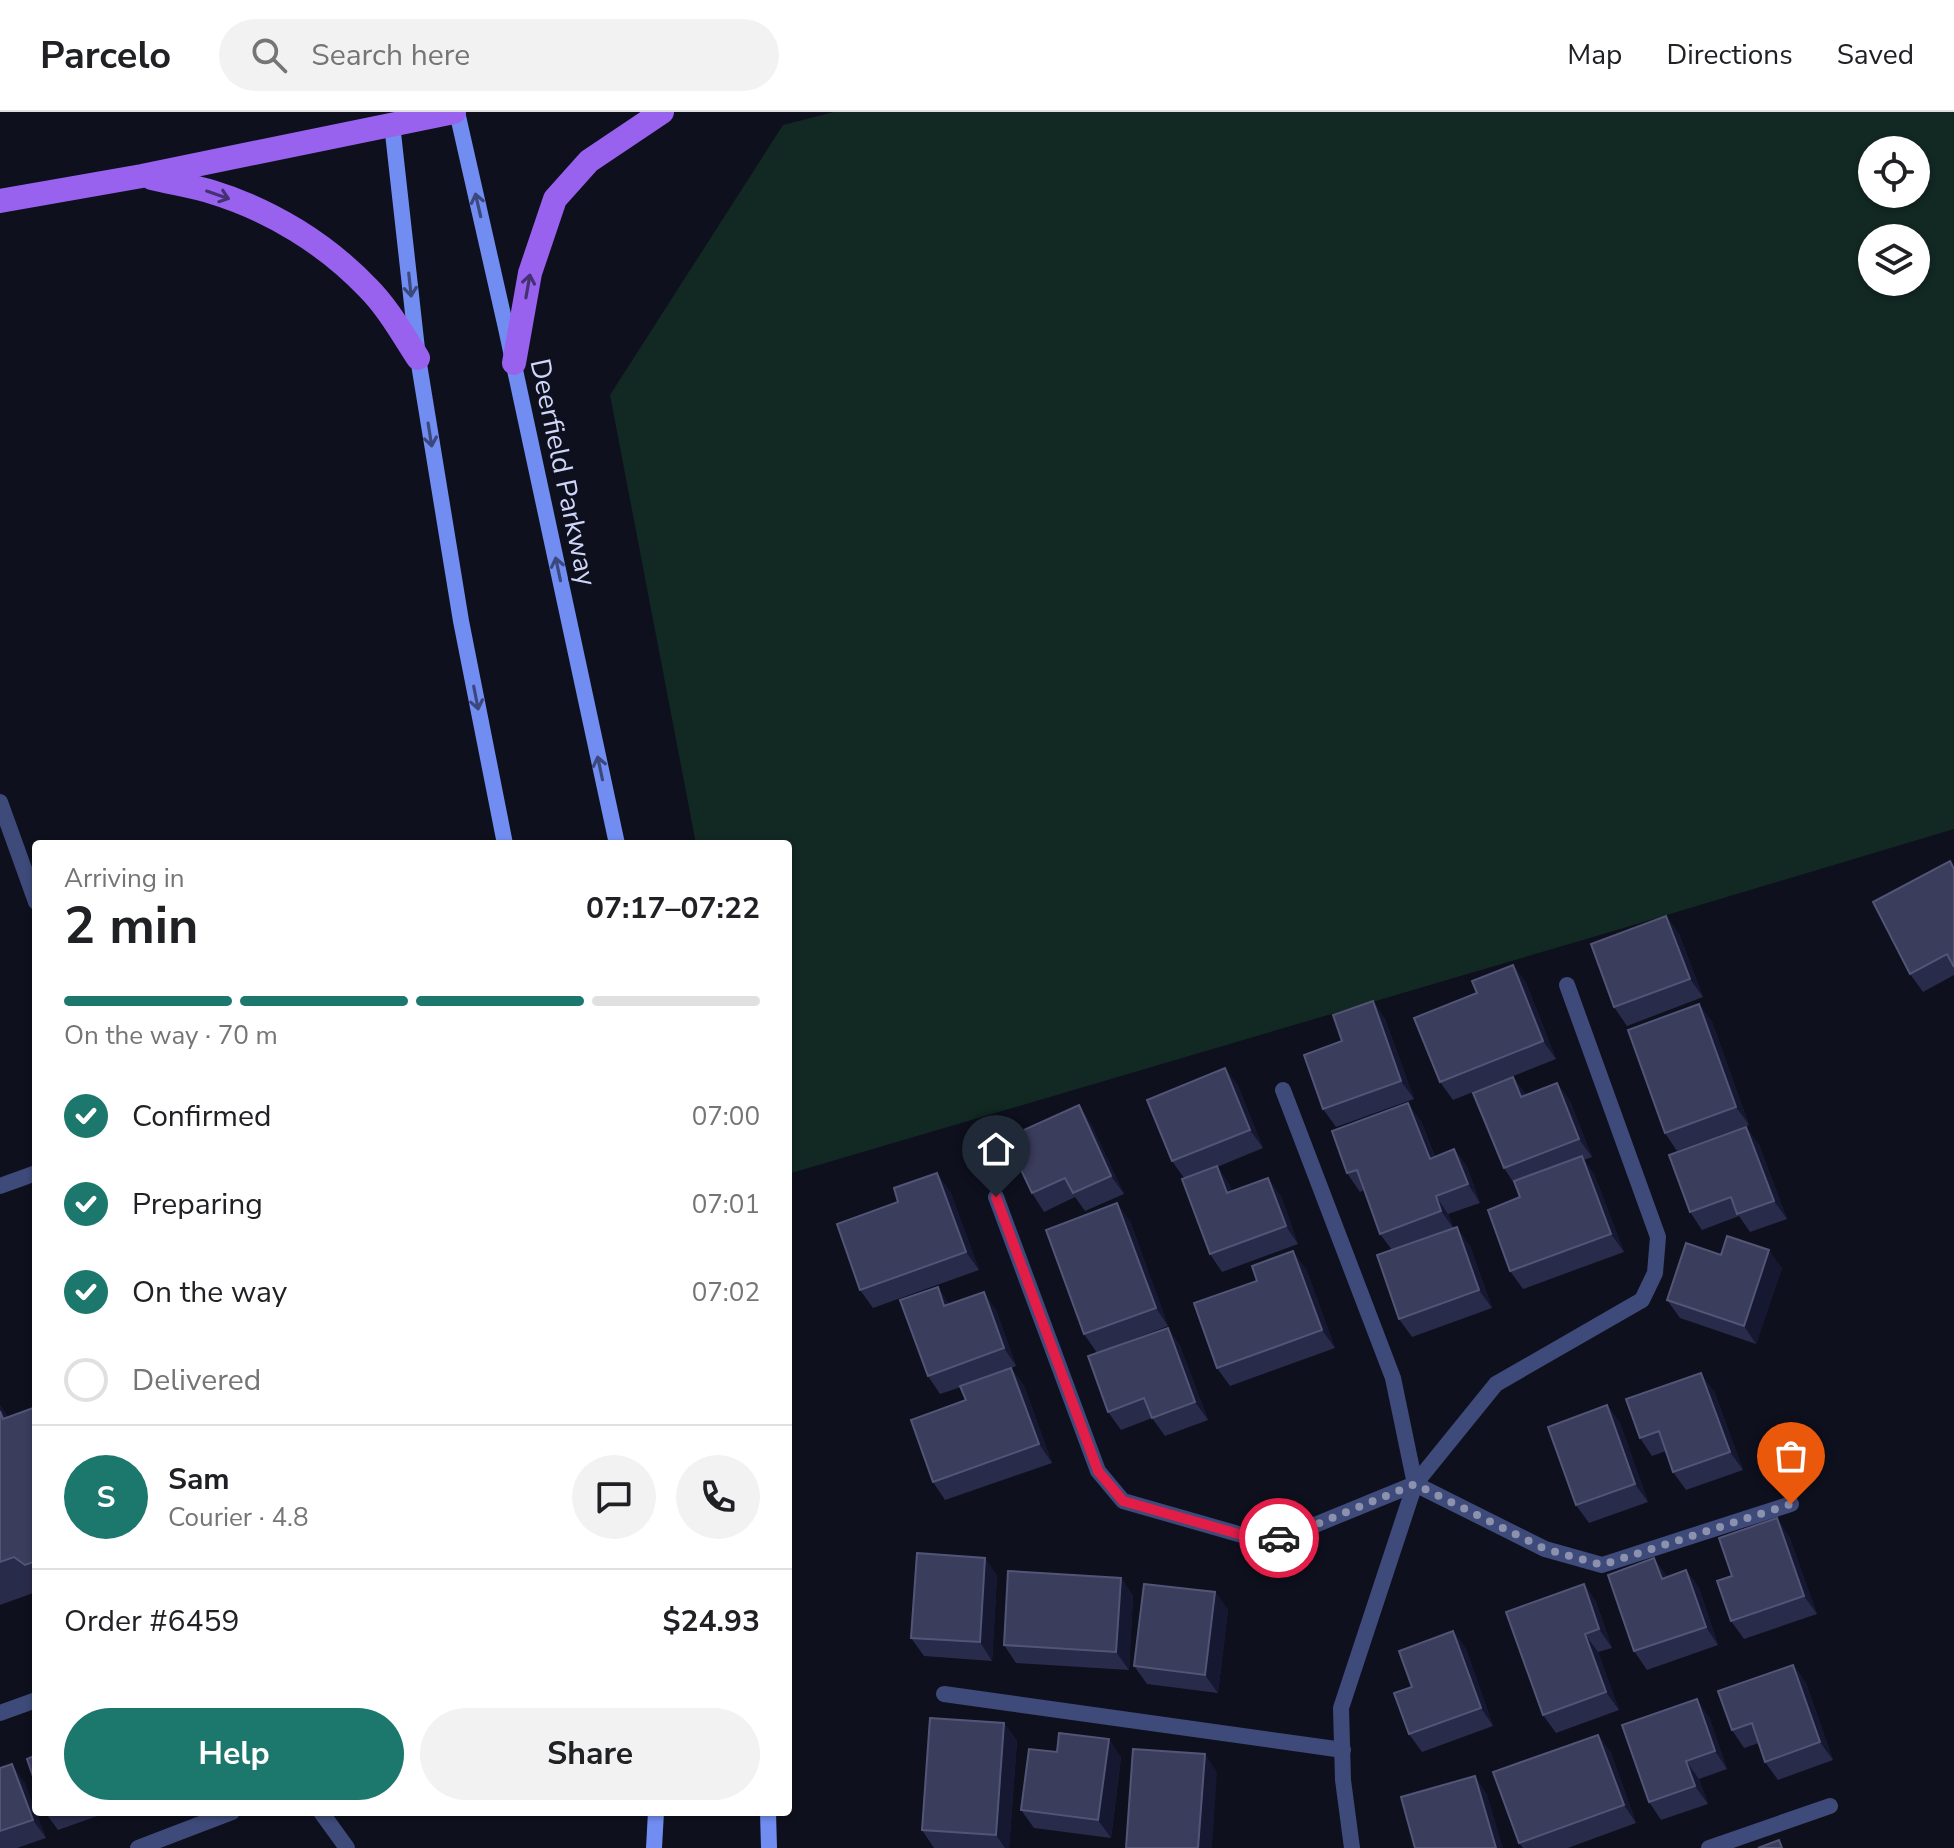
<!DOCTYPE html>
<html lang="en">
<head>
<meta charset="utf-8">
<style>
  body { margin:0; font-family:"Nunito Sans",sans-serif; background:#f2f2f2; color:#202124; height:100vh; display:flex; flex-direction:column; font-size:30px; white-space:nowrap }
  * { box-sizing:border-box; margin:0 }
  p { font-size:26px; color:#757577 }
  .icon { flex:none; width:44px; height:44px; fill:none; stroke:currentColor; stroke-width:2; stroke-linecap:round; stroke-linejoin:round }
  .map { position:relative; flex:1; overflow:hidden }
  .drawer { position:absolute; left:32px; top:728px; width:760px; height:976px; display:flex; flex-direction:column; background:#fff; border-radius:8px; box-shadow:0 2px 6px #0004 }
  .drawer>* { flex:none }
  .tools { position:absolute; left:1858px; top:24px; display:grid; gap:16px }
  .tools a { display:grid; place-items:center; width:72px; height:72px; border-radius:50%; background:#fff; box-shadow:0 2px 6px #0004; font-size:40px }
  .pin { position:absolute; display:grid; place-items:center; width:68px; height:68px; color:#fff; margin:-82px -34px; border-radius:50% 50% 50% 0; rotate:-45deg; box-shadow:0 0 8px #0007 }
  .pin .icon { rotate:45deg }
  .courier { position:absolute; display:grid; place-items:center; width:80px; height:80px; margin:-40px; border:6px solid #e11d48; border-radius:50%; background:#fff; color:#222; box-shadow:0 2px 10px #0007 }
  .summary em { font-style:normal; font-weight:700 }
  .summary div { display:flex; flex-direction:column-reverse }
  .summary { display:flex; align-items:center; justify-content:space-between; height:136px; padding:0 32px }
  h1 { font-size:52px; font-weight:700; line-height:60px }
  .bar { display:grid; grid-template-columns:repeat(4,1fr); gap:12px 8px; align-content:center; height:96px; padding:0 32px }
  .bar i { height:10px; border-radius:6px; background:#e0e0e0 }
  .bar .active { background:#1c776c }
  .bar p { grid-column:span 4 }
  .line { display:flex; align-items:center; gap:20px; padding:0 32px; border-top:2px solid #e0e0e0 }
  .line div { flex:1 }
  .round { display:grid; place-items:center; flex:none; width:84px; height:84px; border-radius:42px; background:#f2f2f2 }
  ol { padding:0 32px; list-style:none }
  li { display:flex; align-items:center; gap:24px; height:88px }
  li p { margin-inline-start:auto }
  li .icon { padding:8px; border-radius:50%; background:#1c776c; color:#fff; stroke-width:4 }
  li:last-child { color:#757577 }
  li i { width:44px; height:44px; border:4px solid #e0e0e0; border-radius:50% }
  .primary-button { display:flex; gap:16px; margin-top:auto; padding:16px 32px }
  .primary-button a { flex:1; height:92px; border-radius:48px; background:#1c776c; color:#fff; font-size:32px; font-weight:700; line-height:92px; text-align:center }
  .primary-button a+a { background:#f2f2f2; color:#202124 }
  header { display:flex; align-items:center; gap:48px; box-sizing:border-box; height:112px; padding:0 40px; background:#fff; border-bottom:2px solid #e0e0e0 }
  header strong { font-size:38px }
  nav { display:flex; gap:44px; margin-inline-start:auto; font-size:28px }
  .search { width:560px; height:72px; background:#f2f2f2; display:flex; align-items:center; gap:20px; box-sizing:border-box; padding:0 28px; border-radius:44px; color:#757577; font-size:30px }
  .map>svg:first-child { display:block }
  .green { fill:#122822; fill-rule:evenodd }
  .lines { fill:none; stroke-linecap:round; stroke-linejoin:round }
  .service { stroke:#3e4a79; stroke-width:16 }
  .minor { stroke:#3e4a79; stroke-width:16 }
  .secondary { stroke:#718df1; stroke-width:16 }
  .primary { stroke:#9862ef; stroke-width:24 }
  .wall { fill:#292b4a }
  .shaded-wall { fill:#161831 }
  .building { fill:#3b3d5d; stroke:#525576; stroke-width:2 }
  .oneway { stroke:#453172 }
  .oneway2 { stroke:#3b487d }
  .done { stroke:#8c91ad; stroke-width:8; stroke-dasharray:0 14.4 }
  .route { stroke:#e11d48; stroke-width:10 }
  .labels { text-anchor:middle; stroke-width:6; stroke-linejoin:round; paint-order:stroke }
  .street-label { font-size:28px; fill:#d0d6fa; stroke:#0e101e }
</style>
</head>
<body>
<header>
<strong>Parcelo</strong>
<div class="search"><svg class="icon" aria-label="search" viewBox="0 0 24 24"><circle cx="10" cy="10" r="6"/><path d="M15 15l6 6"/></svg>Search here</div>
<nav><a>Map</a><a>Directions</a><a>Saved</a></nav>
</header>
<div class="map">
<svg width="1954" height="1736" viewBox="0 0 1954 1736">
  <rect width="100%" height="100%" fill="#0e101e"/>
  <path class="green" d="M 834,0 L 1954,0 L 1954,717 L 1610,820 L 788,1062 L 788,732 L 696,732 L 610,283 L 783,13 ZM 1872,38 L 1916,38 L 1916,82 L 1872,82 ZM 1872,126 L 1916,126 L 1916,170 L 1872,170 Z"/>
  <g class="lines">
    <path class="service" d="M 0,690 L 36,790
      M 1283,978 L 1393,1266 L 1415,1372
      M 0,1074 L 36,1061
      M 996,1085 L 1098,1359 L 1123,1389 L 1249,1425 L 1283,1426 L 1415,1372 L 1496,1272 L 1642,1188 L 1655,1161 L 1658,1125 L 1567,873
      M 1415,1372 L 1545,1437 L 1602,1453 L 1791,1392
      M 944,1582 L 1343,1638
      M 1709,1736 L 1830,1694"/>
    <path class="minor" d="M 0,1601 L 36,1588
      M 321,1700 L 347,1736
      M 138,1736 L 232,1700
      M 1352,1736 L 1343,1668 L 1341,1596 L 1415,1372"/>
    <path class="secondary" d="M 457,0 L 506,216 L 617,732
      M 392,12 L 418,246 L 461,509 L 505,732
      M 768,1700 L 769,1736
      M 654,1736 L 656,1700"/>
    <path class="primary" d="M 152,66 C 172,71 193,74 212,80 C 271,98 326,132 368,176 C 388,196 403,223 418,246
      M 0,89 L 142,64 L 454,0
      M 514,251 L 530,161 L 555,87 L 589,49 L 662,0"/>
  </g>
  <path class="wall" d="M 1950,749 L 1954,755 L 1954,863 L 1923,880 L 1910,862 Z
    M 1666,804 L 1679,822 L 1703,885 L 1627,914 L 1614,895 Z
    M 1513,853 L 1526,871 L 1556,947 L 1453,988 L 1440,970 L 1477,881 Z
    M 1373,889 L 1385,907 L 1414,987 L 1336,1015 L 1323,997 L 1342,929 Z
    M 1699,892 L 1712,910 L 1749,1013 L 1677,1039 L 1665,1021 Z
    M 1225,956 L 1238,974 L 1263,1036 L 1217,1055 L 1229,1072 L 1232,1080 L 1281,1084 L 1298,1132 L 1222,1160 L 1210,1142 L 1184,1066 L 1172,1049 Z
    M 1513,965 L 1526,983 L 1557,971 L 1570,989 L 1592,1045 L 1584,1048 L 1594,1062 L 1624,1140 L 1523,1177 L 1510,1159 L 1520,1085 L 1515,1073 L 1504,1056 Z
    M 1421,1009 L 1435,1045 L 1454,1037 L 1467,1055 L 1480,1091 L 1448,1102 L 1454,1117 L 1470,1134 L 1492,1196 L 1412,1225 L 1399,1207 L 1392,1138 L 1380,1122 L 1364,1078 L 1360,1080 L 1347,1061 Z
    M 1091,1012 L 1124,1082 L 1085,1099 L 1075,1085 L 1044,1100 L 1032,1081 Z
    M 1746,1015 L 1759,1033 L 1787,1107 L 1750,1120 L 1739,1104 L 1702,1118 L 1690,1100 Z
    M 950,1079 L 979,1158 L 873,1196 L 860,1178 Z
    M 1130,1109 L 1168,1214 L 1097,1241 L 1084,1222 Z
    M 1721,1143 L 1782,1156 L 1756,1232 L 1680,1206 L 1667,1188 Z
    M 1306,1157 L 1335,1236 L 1230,1274 L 1217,1256 Z
    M 950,1192 L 996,1198 L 1016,1254 L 1011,1256 L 1024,1274 L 1052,1351 L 945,1388 L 933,1370 L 966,1288 L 961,1275 L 940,1282 L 928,1264 Z
    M 1168,1216 L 1180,1234 L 1208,1308 L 1165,1324 L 1152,1306 L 1121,1318 L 1108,1300 Z
    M 1714,1279 L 1743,1358 L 1686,1378 L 1673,1360 L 1666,1339 L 1652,1344 L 1640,1326 Z
    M 0,1293 L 8,1305 L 36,1295 L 36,1480 L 0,1493 Z
    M 1607,1293 L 1620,1311 L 1648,1390 L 1589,1411 L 1576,1393 Z
    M 1789,1424 L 1817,1502 L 1744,1527 L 1731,1509 Z
    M 985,1446 L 997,1464 L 992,1549 L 924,1544 L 911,1526 Z
    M 1686,1458 L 1699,1476 L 1718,1533 L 1647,1558 L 1634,1539 L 1667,1465 Z
    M 1121,1466 L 1133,1484 L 1129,1558 L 1016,1551 L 1004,1533 Z
    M 1584,1472 L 1596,1490 L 1612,1536 L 1598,1540 L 1619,1598 L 1556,1621 L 1543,1603 Z
    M 1215,1480 L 1228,1498 L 1218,1581 L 1147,1572 L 1134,1554 Z
    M 1453,1519 L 1466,1537 L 1493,1614 L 1422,1640 L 1409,1622 L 1412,1575 Z
    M 1793,1553 L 1806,1571 L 1833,1648 L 1778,1668 L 1765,1650 L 1759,1631 L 1744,1636 L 1732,1618 Z
    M 1709,1605 L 1727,1657 L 1699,1667 L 1708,1692 L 1661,1708 L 1649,1690 Z
    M 1004,1611 L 1017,1629 L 1009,1736 L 934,1736 L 922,1718 Z
    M 1598,1623 L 1611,1641 L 1636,1711 L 1568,1736 L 1523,1736 L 1519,1731 Z
    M 1057,1640 L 1121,1645 L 1111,1726 L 1034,1716 L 1021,1698 Z
    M 0,1656 L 24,1670 L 46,1726 L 17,1736 L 0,1736 Z
    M 45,1700 L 109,1700 L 58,1718 Z"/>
  <path class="shaded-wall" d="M 1666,804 L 1679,822 L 1703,885 L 1690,867 Z
    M 1513,853 L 1526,871 L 1556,947 L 1543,929 Z
    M 1373,889 L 1385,907 L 1414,987 L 1401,969 Z
    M 1699,892 L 1712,910 L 1749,1013 L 1736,995 Z
    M 1225,956 L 1238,974 L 1263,1036 L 1250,1018 Z
    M 1513,965 L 1526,983 L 1521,985 Z
    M 1557,971 L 1570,989 L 1592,1045 L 1579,1027 Z
    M 1408,991 L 1421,1009 L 1442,1065 L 1430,1047 Z
    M 1079,993 L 1091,1012 L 1124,1082 L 1111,1064 Z
    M 1746,1015 L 1759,1033 L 1787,1107 L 1774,1089 Z
    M 1454,1037 L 1467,1055 L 1480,1091 L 1468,1072 Z
    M 1582,1044 L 1594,1062 L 1624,1140 L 1611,1122 Z
    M 1217,1054 L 1229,1072 L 1240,1099 L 1227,1081 Z
    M 937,1061 L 950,1079 L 979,1158 L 966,1140 Z
    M 1268,1066 L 1281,1084 L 1298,1132 L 1286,1114 Z
    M 1436,1084 L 1448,1102 L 1454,1117 L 1441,1099 Z
    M 1117,1091 L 1130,1109 L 1168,1214 L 1156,1196 Z
    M 1457,1115 L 1470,1134 L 1492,1196 L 1479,1178 Z
    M 1769,1138 L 1782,1156 L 1756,1232 L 1744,1214 Z
    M 1293,1139 L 1306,1157 L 1335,1236 L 1322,1218 Z
    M 938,1175 L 950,1193 L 944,1194 Z
    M 984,1180 L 996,1198 L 1016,1254 L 1004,1236 Z
    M 1168,1216 L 1180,1234 L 1208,1308 L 1195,1290 Z
    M 1011,1256 L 1024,1274 L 1052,1351 L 1039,1332 Z
    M 1701,1261 L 1714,1279 L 1743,1358 L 1730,1340 Z
    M 0,1293 L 18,1319 L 3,1307 L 0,1299 Z
    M 1607,1293 L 1620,1311 L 1648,1390 L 1635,1372 Z
    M 1777,1406 L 1789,1424 L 1817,1502 L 1804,1484 Z
    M 985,1446 L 997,1464 L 992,1549 L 980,1530 Z
    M 1654,1446 L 1667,1464 L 1662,1467 Z
    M 1686,1458 L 1699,1476 L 1718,1533 L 1706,1515 Z
    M 1121,1466 L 1133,1484 L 1129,1558 L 1116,1540 Z
    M 1584,1472 L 1596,1490 L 1612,1536 L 1599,1517 Z
    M 1215,1480 L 1228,1498 L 1218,1581 L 1205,1563 Z
    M 1453,1519 L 1466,1537 L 1493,1614 L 1481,1596 Z
    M 1585,1522 L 1598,1540 L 1619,1598 L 1606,1580 Z
    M 1793,1553 L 1806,1571 L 1833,1648 L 1820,1630 Z
    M 1697,1587 L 1709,1605 L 1727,1657 L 1715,1639 Z
    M 1004,1611 L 1017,1629 L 1009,1736 L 1005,1736 L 996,1723 Z
    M 1598,1623 L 1611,1641 L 1636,1711 L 1624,1693 Z
    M 1109,1627 L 1121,1645 L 1111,1726 L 1098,1708 Z
    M 1205,1642 L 1217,1660 L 1212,1736 L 1198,1736 Z
    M 1686,1649 L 1699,1667 L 1708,1692 L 1695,1674 Z
    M 12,1652 L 24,1670 L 46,1726 L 33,1708 Z
    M 1475,1664 L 1487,1682 L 1503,1736 L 1496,1736 Z"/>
  <path class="building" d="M 1950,749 L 1954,757 L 1954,855 L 1947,842 L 1910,862 L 1873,790 Z
    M 1666,804 L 1690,867 L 1614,895 L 1591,832 Z
    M 1513,853 L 1543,929 L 1440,970 L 1414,906 L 1477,881 L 1472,869 Z
    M 1373,889 L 1401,969 L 1323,997 L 1304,943 L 1342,929 L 1333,903 Z
    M 1699,892 L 1736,995 L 1665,1021 L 1628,918 Z
    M 1225,956 L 1250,1018 L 1172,1049 L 1147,988 Z
    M 1513,965 L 1521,985 L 1557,971 L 1579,1027 L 1504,1056 L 1473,981 Z
    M 1408,991 L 1430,1047 L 1454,1037 L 1468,1072 L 1436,1084 L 1441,1099 L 1380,1122 L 1357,1058 L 1347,1061 L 1332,1019 Z
    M 1079,993 L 1111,1064 L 1073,1081 L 1065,1066 L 1032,1081 L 1006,1026 Z
    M 1746,1015 L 1774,1089 L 1737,1102 L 1731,1085 L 1690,1100 L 1669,1043 Z
    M 1582,1044 L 1611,1122 L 1510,1159 L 1488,1098 L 1520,1085 L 1514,1069 Z
    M 1217,1054 L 1227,1081 L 1268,1066 L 1286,1114 L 1210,1142 L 1182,1067 Z
    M 937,1061 L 966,1140 L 860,1178 L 837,1112 L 898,1090 L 894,1076 Z
    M 1117,1091 L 1156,1196 L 1084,1222 L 1046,1118 Z
    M 1457,1115 L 1479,1178 L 1399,1207 L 1377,1143 Z
    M 1727,1124 L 1769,1138 L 1744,1214 L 1667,1188 L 1686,1131 L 1721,1143 Z
    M 1293,1139 L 1322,1218 L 1217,1256 L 1194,1191 L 1257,1169 L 1252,1154 Z
    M 938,1175 L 944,1194 L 984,1180 L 1004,1236 L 928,1264 L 900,1188 Z
    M 1168,1216 L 1195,1290 L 1152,1306 L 1144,1286 L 1108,1300 L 1088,1244 Z
    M 1011,1256 L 1039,1332 L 933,1370 L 911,1308 L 966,1288 L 960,1274 Z
    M 1701,1261 L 1730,1340 L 1673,1360 L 1659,1319 L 1640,1326 L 1626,1287 Z
    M 1607,1293 L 1635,1372 L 1576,1393 L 1548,1315 Z
    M 36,1295 L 36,1449 L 25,1453 L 14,1445 L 0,1450 L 0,1299 L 3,1307 Z
    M 1777,1406 L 1804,1484 L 1731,1509 L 1717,1469 L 1732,1464 L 1719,1426 Z
    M 917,1441 L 985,1446 L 980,1530 L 911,1526 Z
    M 1654,1446 L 1662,1467 L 1686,1458 L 1706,1515 L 1634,1539 L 1608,1463 Z
    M 1008,1459 L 1121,1466 L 1116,1540 L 1004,1533 Z
    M 1144,1472 L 1215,1480 L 1205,1563 L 1134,1554 Z
    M 1584,1472 L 1599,1517 L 1585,1522 L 1606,1580 L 1543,1603 L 1506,1500 Z
    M 1453,1519 L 1481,1596 L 1409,1622 L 1394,1581 L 1412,1575 L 1399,1539 Z
    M 1793,1553 L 1820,1630 L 1765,1650 L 1752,1611 L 1732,1618 L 1718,1579 Z
    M 1697,1587 L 1715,1639 L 1686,1649 L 1695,1674 L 1649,1690 L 1622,1613 Z
    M 930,1606 L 1004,1611 L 996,1723 L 922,1718 Z
    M 1059,1621 L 1109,1627 L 1098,1708 L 1021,1698 L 1029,1637 L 1057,1640 Z
    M 1598,1623 L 1624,1693 L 1519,1731 L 1493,1660 Z
    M 1133,1637 L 1205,1642 L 1198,1736 L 1126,1736 Z
    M 36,1643 L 36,1673 L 27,1647 Z
    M 12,1652 L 33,1708 L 0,1719 L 0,1656 Z
    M 1475,1664 L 1496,1736 L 1415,1736 L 1401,1685 Z
    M 1779,1728 L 1782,1736 L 1758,1736 Z"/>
  <defs><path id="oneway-shaft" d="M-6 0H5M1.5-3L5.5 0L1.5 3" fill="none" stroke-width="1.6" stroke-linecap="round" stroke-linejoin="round" transform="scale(2)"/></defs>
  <g class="oneway">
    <use href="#oneway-shaft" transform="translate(218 83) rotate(19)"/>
    <use href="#oneway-shaft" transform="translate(528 174) rotate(-80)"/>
  </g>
  <g class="oneway2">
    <use href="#oneway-shaft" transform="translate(478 93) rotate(-103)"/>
    <use href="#oneway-shaft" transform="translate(410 173) rotate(84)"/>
    <use href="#oneway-shaft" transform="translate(430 323) rotate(81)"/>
    <use href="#oneway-shaft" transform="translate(558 457) rotate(-102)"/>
    <use href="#oneway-shaft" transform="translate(476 586) rotate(79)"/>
    <use href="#oneway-shaft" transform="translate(600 656) rotate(-102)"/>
  </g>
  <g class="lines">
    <path class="done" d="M 1279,1426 L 1283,1426 L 1415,1372 L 1545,1437 L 1602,1453 L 1791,1392"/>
    <path class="route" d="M 996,1085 L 1098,1359 L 1123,1389 L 1249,1425 L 1279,1426"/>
  </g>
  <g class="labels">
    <g class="street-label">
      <text transform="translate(564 360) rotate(78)" y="10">Deerfield Parkway</text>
    </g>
  </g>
</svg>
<div class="tools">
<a><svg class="icon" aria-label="locate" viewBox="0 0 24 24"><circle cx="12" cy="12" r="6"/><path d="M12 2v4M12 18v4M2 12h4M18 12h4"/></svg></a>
<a><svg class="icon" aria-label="layers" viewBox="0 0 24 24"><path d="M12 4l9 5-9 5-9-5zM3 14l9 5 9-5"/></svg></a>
</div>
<div class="pin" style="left:1791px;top:1392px;background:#ea580c"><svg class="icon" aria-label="bag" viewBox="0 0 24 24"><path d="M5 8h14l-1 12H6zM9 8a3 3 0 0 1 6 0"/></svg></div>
<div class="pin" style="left:996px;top:1085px;background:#1f2937"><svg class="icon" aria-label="home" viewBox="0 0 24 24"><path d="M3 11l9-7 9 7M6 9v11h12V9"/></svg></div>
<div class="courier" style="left:1279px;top:1426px"><svg class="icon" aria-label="car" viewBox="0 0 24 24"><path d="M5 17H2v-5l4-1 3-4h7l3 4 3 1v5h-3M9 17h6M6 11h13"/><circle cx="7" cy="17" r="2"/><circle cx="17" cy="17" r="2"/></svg></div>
<section class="drawer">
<div class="summary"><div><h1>2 min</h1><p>Arriving in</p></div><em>07:17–07:22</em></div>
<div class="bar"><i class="active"></i><i class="active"></i><i class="active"></i><i></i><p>On the way · 70 m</p></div>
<ol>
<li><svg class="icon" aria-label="check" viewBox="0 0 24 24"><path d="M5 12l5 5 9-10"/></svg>Confirmed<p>07:00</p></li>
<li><svg class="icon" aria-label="check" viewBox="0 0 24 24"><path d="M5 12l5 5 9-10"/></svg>Preparing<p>07:01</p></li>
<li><svg class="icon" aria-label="check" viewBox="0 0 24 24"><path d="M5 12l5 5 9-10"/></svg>On the way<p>07:02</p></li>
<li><i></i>Delivered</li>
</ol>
<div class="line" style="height:144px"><b class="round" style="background:#1c776c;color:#fff">S</b><div><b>Sam</b><p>Courier · 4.8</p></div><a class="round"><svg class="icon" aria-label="chat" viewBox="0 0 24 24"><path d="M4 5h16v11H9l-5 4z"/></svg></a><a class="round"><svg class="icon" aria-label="phone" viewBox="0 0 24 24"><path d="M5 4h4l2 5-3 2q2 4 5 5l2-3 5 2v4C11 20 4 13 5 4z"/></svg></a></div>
<div class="line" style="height:104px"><div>Order #6459</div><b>$24.93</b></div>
<div class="primary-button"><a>Help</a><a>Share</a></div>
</section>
</div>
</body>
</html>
